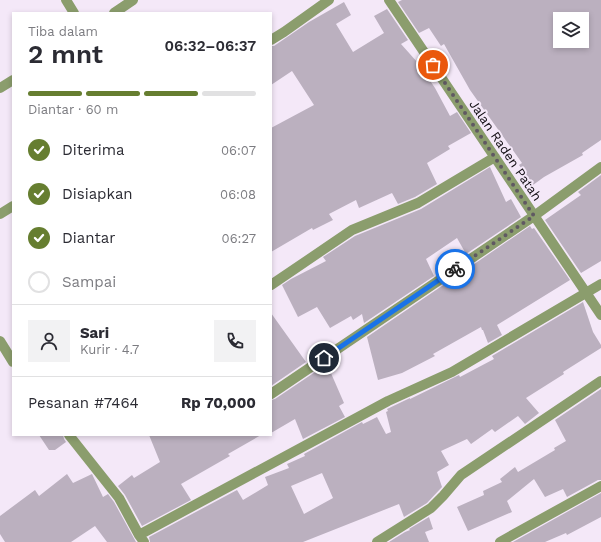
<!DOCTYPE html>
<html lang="id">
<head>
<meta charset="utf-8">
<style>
  body { margin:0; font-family:"Work Sans",sans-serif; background:#f2f2f3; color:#2b2b33; height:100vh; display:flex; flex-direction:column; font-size:15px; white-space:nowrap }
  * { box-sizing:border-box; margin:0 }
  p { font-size:13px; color:#7c7c81 }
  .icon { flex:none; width:22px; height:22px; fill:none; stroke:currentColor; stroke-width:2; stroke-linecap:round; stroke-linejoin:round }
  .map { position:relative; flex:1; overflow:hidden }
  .side { position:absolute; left:12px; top:12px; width:260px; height:424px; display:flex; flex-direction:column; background:#fff; border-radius:0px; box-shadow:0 2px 6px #0003 }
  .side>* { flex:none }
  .tools { position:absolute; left:553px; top:12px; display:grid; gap:8px }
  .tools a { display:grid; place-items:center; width:36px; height:36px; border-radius:0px; background:#fff; box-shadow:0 2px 6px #0003; font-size:20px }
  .pin { position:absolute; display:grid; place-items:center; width:34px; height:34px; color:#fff; margin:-17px; border:2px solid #fff; border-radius:50%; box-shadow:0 1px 4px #0007 }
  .courier { position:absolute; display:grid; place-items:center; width:40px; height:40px; margin:-20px; border:3px solid #1a73e8; border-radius:50%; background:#fff; color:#222; box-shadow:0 1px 5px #0007 }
  .head em { font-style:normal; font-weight:600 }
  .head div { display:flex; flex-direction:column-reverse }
  .head { display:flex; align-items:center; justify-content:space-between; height:68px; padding:0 16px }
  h1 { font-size:26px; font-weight:600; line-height:30px }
  .bar { display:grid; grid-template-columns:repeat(4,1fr); gap:6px 4px; align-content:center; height:48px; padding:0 16px }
  .bar i { height:5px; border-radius:3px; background:#e1e1e2 }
  .bar .current { background:#667e30 }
  .bar p { grid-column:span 4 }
  .line { display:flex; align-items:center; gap:10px; padding:0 16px; border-top:1px solid #e1e1e2 }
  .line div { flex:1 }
  .round { display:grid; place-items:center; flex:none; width:42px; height:42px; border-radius:0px; background:#f2f2f3 }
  ol { padding:0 16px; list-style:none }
  li { display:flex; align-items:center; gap:12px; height:44px }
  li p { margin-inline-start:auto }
  li .icon { padding:4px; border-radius:50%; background:#667e30; color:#fff; stroke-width:4 }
  li:last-child { color:#7c7c81 }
  li i { width:22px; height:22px; border:2px solid #e1e1e2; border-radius:50% }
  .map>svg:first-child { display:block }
  .building { fill:#bbb0bf; fill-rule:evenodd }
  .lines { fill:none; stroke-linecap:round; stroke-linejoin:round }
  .minor { stroke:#8b9d6d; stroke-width:10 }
  .tertiary { stroke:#8b9d6d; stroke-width:10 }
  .done { stroke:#605962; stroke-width:4; stroke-dasharray:0 7.2 }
  .route { stroke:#1a73e8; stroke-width:5 }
  .labels { text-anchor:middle; stroke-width:4; stroke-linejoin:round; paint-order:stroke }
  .street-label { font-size:13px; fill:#100c11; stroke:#f4e8f8 }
</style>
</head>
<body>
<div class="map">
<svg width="601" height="542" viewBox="0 0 601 542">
  <rect width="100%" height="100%" fill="#f4e8f8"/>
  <path class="building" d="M 402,0 L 601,0 L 601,140 L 582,153 L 583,155 L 544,177 L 533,185 L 519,165 L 522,163 L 470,90 L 444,44 L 441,46 L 429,28 L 419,33 L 398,2 ZM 560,19 L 582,19 L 582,41 L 560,41 Z
    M 344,2 L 351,15 L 336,24 L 353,52 L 384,33 L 374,16 L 387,9 L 408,40 L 401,44 L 418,63 L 435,88 L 450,116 L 457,112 L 471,133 L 448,146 L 450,149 L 427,163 L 437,184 L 415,197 L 398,204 L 392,193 L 359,208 L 356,200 L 329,214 L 333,220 L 313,230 L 312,228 L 271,252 L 271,128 L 314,105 L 292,71 L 271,85 L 271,46 L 274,46 L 309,22 Z
    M 490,167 L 506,202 L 511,199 L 521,217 L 466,254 L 457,238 L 426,259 L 434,276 L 364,323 L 362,314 L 353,320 L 351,316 L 330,328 L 317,307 L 298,317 L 282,285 L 291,279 L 326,261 L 323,257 L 355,236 L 421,209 Z
    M 601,175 L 601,261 L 581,273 L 545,220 L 581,195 L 578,192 Z
    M 530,226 L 532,229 L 534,228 L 570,280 L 497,325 L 502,335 L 488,343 L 483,330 L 482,330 L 481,327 L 433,354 L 435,356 L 402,373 L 378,380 L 367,337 Z
    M 583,302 L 593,332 L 601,345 L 601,348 L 563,372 L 564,374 L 526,398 L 539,413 L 525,424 L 518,416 L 495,432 L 492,429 L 471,444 L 467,439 L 441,451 L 449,465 L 437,472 L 442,487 L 427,503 L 404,517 L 399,504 L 303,542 L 150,542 L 149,537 L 237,490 L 243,500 L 268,485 L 265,477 L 289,468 L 287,464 L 305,456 L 304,454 L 362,422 L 363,424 L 377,417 L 386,434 L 391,432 L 386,412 L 388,411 L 387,409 L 410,398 L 410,399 L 459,375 L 460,377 L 494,359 L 492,356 ZM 322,473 L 333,498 L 304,514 L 291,486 Z
    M 271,313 L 306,362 L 271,386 Z
    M 327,364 L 344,403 L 339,406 L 345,417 L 303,439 L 295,419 L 271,433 L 271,400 L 275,399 Z
    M 601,389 L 601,480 L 598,480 L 567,497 L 563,489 L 545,497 L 534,479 L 507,501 L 512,512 L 468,531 L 457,507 L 484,495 L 483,491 L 502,482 L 500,479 L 515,467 L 518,472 L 555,450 L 554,448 L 566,441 L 555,420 Z
    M 39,435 L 63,435 L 64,439 L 66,442 L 55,450 L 49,450 Z
    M 149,435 L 261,435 L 228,454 L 230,456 L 181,484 L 191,500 L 142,526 L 125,495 L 118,486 L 132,475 L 134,478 L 160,462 Z
    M 67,474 L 73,483 L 92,474 L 103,497 L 108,494 L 114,502 L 136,542 L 107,542 L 95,526 L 71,542 L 5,542 L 0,534 L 0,516 L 35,490 L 39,496 Z
    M 601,493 L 601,517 L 567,535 L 566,533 L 545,542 L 513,542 Z
    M 429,517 L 433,529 L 425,532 L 429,542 L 389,542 L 405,532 L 410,530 L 409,529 Z"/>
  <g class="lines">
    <path class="minor" d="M 389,0 L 601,315
      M 114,13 L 133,0
      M 0,88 L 13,80
      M 271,285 L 352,230 L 418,203 L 495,157
      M 0,341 L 13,362
      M 271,394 L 534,216 L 601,167
      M 69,435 L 119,498 L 139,535 L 144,542
      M 139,535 L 388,401 L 452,372 L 601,284
      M 377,542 L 431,508 L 443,496 L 461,475 L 601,381
      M 500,542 L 601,486"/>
    <path class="tertiary" d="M 66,0 L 74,13
      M 271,40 L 284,32 L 329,0
      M 0,214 L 13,206"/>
  </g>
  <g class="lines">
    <path class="done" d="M 433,65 L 534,216 L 455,269"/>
    <path class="route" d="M 324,358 L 455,269"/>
  </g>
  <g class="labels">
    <g class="street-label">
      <text transform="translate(506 150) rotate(56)" y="5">Jalan Raden Patah</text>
    </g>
  </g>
</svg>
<div class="tools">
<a><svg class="icon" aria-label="layers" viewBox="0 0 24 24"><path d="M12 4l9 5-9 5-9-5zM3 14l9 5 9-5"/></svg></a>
</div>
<div class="pin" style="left:433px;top:65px;background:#ea580c"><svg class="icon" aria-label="bag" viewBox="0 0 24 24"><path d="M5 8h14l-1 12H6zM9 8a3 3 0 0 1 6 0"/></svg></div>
<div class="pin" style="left:324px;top:358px;background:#1f2937"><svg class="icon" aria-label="home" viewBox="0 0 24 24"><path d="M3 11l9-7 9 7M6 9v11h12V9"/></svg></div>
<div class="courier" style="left:455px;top:269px"><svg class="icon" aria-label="bike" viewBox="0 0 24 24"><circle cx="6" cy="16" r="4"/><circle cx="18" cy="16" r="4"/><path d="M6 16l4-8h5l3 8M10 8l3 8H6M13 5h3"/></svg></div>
<section class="side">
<div class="head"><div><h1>2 mnt</h1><p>Tiba dalam</p></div><em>06:32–06:37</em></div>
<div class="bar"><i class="current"></i><i class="current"></i><i class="current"></i><i></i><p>Diantar · 60 m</p></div>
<ol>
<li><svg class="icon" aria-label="check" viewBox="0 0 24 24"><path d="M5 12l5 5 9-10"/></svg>Diterima<p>06:07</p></li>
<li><svg class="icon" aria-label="check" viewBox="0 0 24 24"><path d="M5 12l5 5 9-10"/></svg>Disiapkan<p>06:08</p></li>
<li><svg class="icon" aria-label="check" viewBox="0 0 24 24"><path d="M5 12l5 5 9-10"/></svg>Diantar<p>06:27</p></li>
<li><i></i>Sampai</li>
</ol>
<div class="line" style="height:72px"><a class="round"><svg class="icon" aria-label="person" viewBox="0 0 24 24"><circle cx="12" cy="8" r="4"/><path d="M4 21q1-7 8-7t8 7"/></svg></a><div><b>Sari</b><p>Kurir · 4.7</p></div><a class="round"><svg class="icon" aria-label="phone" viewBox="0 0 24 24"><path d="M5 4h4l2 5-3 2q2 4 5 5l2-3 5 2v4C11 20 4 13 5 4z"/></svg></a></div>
<div class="line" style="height:52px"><div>Pesanan #7464</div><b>Rp 70,000</b></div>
</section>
</div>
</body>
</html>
